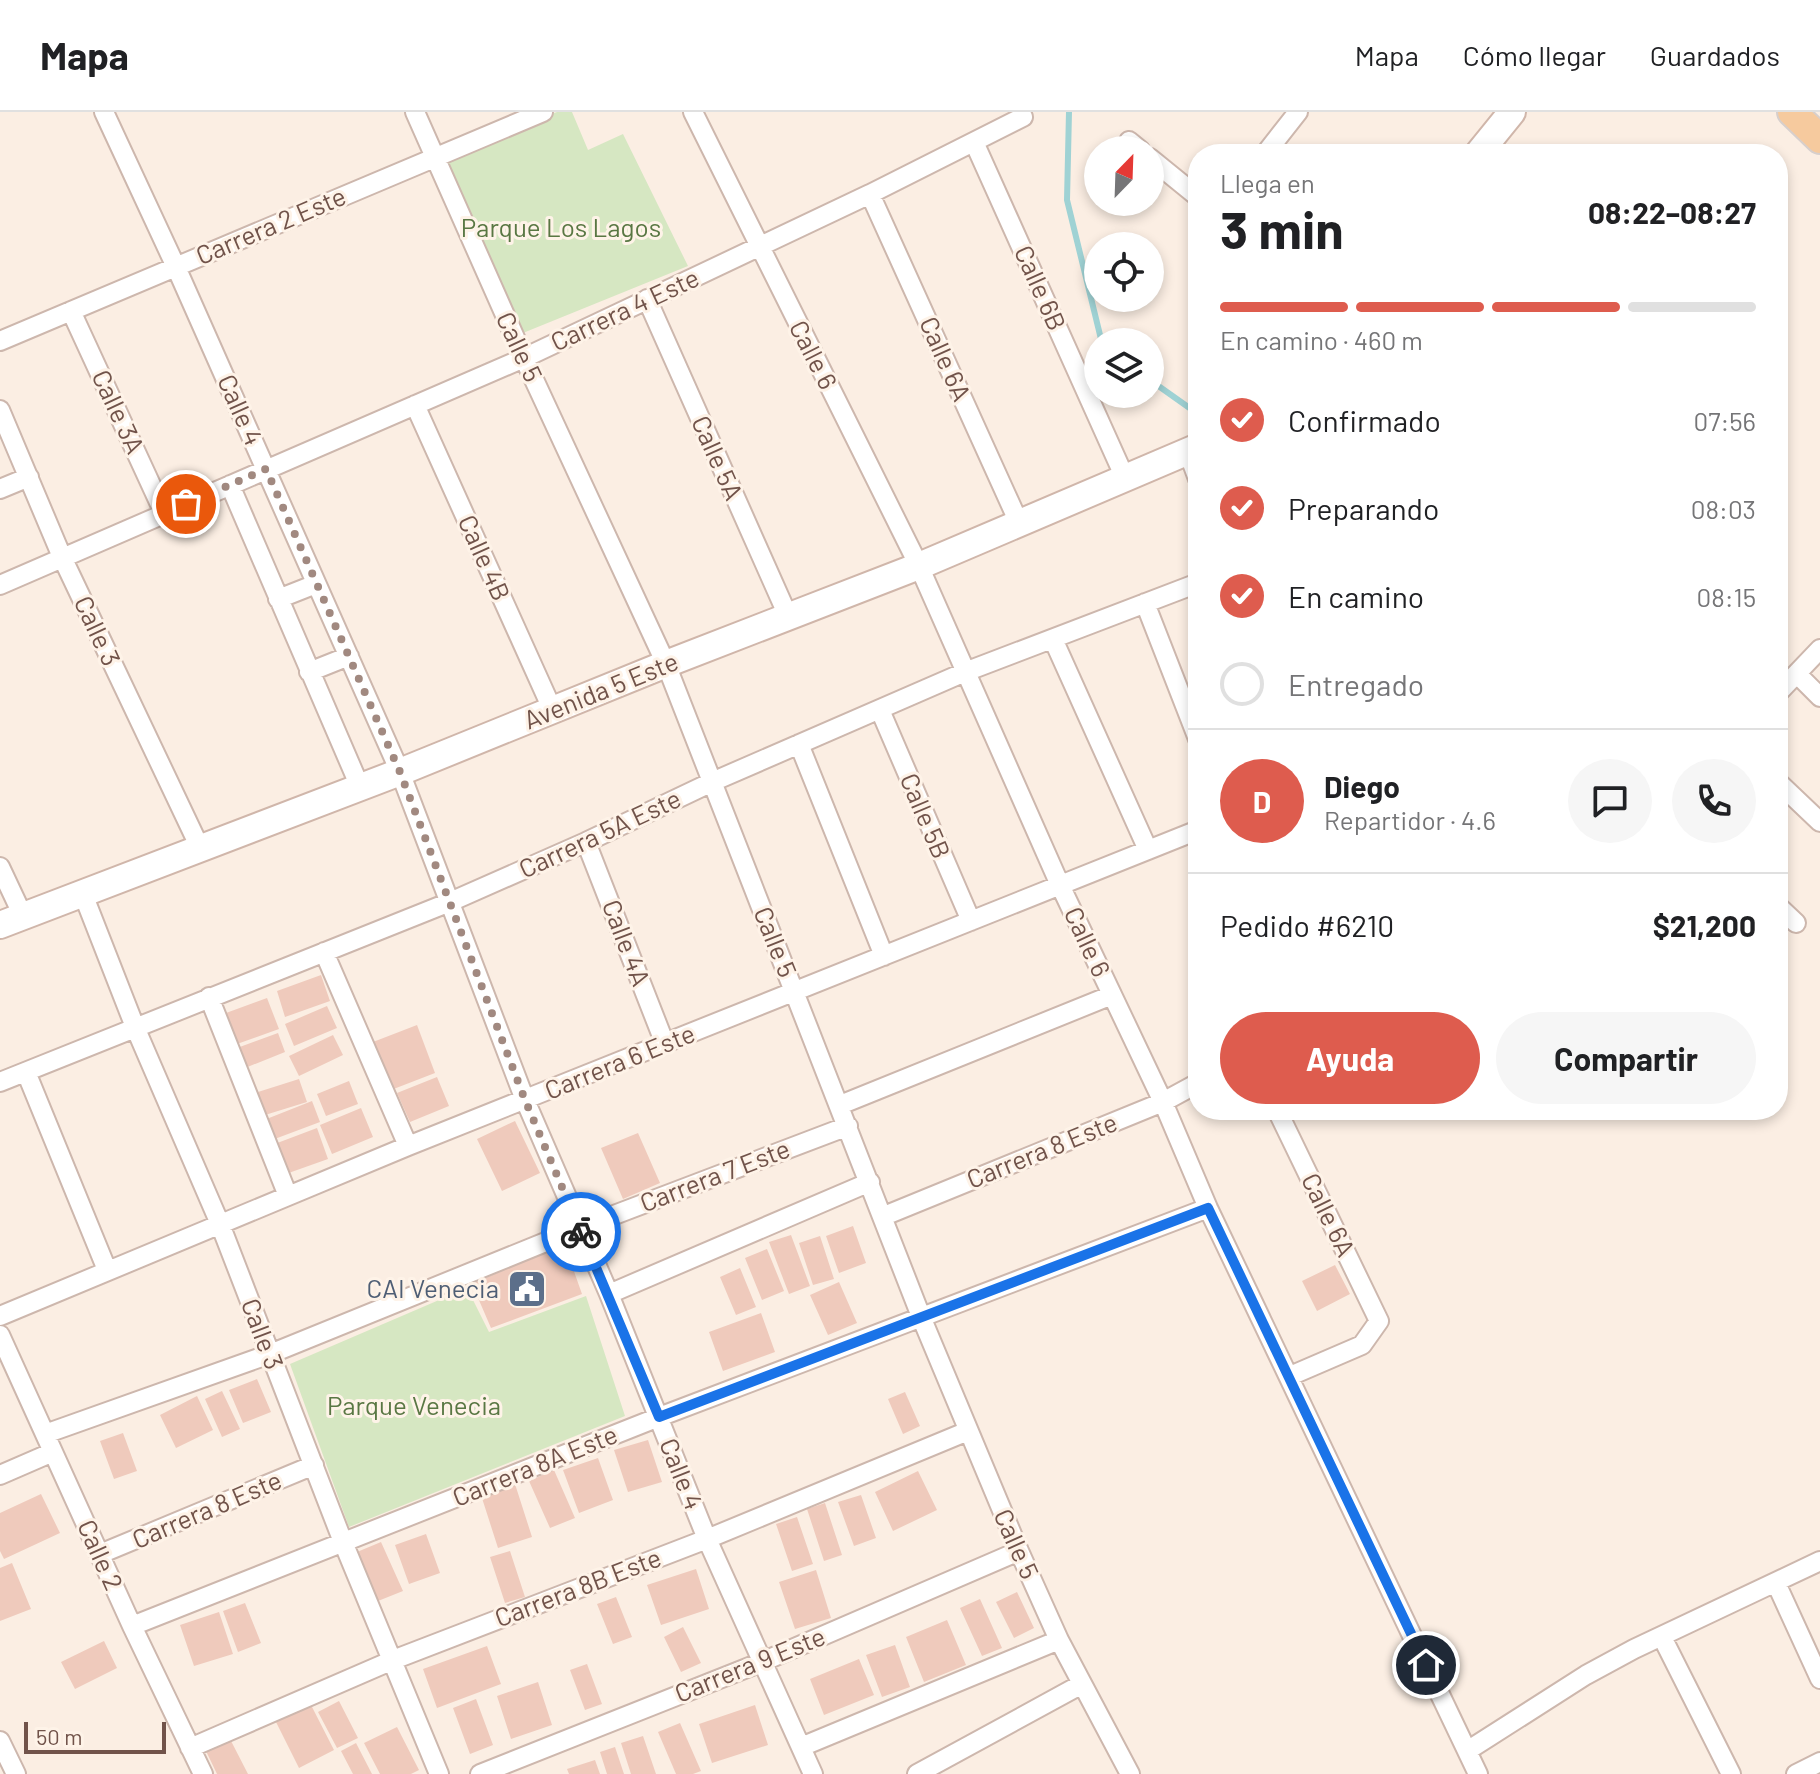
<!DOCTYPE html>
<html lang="es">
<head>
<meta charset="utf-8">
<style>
  body { margin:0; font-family:Barlow,sans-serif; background:#f6f6f6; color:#202124; height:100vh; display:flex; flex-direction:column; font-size:30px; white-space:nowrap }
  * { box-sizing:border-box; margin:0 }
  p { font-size:26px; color:#757577 }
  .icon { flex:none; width:44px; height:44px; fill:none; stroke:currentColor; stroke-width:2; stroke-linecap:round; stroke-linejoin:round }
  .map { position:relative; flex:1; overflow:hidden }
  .side { position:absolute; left:1188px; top:32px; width:600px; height:976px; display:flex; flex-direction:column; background:#fff; border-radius:32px; box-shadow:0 4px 12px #0003 }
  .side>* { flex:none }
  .needle { width:52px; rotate:23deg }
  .fabs { position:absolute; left:1084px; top:24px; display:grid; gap:16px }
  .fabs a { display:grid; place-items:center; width:80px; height:80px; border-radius:50%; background:#fff; box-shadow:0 4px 12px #0003; font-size:40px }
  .scale { position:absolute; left:24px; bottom:20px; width:142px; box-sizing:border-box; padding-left:8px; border:4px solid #71534a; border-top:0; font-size:22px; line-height:28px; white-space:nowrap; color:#71534a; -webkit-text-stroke:6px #fef3e8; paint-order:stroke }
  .pin { position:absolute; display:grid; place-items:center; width:68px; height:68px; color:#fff; margin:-34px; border:4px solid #fff; border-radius:50%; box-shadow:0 2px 8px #0007 }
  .courier { position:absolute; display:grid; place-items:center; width:80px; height:80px; margin:-40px; border:6px solid #1a73e8; border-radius:50%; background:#fff; color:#222; box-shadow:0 2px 10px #0007 }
  .overview em { font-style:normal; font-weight:700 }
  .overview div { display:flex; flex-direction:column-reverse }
  .overview { display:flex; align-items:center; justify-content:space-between; height:136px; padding:0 32px }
  h1 { font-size:52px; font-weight:700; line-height:60px }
  .bar { display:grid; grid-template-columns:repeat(4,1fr); gap:12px 8px; align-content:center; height:96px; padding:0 32px }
  .bar i { height:10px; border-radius:6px; background:#e0e0e0 }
  .bar .on { background:#de5c4e }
  .bar p { grid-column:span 4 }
  .line { display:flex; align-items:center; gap:20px; padding:0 32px; border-top:2px solid #e0e0e0 }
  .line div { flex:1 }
  .round { display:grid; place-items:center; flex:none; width:84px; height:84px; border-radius:42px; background:#f6f6f6 }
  ol { padding:0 32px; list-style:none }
  li { display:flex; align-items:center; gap:24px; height:88px }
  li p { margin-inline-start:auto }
  li .icon { padding:8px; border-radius:50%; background:#de5c4e; color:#fff; stroke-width:4 }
  li:last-child { color:#757577 }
  li i { width:44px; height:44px; border:4px solid #e0e0e0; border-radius:50% }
  .action { display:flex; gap:16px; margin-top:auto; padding:16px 32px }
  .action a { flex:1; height:92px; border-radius:48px; background:#de5c4e; color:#fff; font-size:32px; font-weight:700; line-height:92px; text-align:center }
  .action a+a { background:#f6f6f6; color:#202124 }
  header { display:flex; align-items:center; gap:48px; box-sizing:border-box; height:112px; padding:0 40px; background:#fff; border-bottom:2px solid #e0e0e0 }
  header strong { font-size:38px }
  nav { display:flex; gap:44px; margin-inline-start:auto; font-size:28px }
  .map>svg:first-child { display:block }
  .green { fill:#d6e7c2 }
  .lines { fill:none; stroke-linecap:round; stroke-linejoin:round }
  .stream { stroke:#9fd2d4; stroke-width:6 }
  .building { fill:#efcabc }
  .minor-casing { stroke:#cdb7ad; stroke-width:22 }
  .secondary-casing { stroke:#d0b6aa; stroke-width:30 }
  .primary-casing { stroke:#d7cfcc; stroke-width:32 }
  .minor { stroke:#fff; stroke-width:18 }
  .secondary { stroke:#fff; stroke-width:26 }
  .primary { stroke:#f6ca9e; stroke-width:28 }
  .done { stroke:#a18980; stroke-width:8; stroke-dasharray:0 14.4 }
  .route { stroke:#1a73e8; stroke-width:10 }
  .labels { text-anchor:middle; stroke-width:6; stroke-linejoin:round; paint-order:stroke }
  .street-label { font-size:26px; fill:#71534a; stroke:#fef3e8 }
  .park-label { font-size:26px; fill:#597743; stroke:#fef3e8 }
  .service-label { font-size:26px; fill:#4e5e75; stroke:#fef3e8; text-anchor:end }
</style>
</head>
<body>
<header>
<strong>Mapa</strong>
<nav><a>Mapa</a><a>Cómo llegar</a><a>Guardados</a></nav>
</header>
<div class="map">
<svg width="1820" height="1662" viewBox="0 0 1820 1662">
  <rect width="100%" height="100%" fill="#fbeee3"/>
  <path class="green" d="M 557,0 L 572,0 L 588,38 L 623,22 L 688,154 L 518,223 L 440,47 Z
    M 467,1176 L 489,1220 L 586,1184 L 625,1304 L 349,1415 L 290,1252 Z"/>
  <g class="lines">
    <path class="stream" d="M 1069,0 L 1067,88 L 1101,227 L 1105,230
      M 1150,268 L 1198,302"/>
  </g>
  <path class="building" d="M 321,863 L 330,889 L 285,905 L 277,879 Z
    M 267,886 L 279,917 L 237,932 L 226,901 Z
    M 327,894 L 337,916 L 294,934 L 285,912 Z
    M 417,913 L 435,961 L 391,978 L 373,930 Z
    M 278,921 L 285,940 L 245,956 L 237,936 Z
    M 333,923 L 343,943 L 299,964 L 289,944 Z
    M 437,965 L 449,994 L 410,1010 L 397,981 Z
    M 299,967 L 307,990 L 265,1003 L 258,980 Z
    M 349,969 L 358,992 L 326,1004 L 317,982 Z
    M 312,989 L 320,1010 L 272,1028 L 264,1008 Z
    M 361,996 L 373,1025 L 332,1042 L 320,1013 Z
    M 515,1009 L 540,1061 L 502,1079 L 477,1027 Z
    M 317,1016 L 328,1047 L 283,1063 L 272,1033 Z
    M 638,1021 L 660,1071 L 623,1087 L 601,1036 Z
    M 853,1114 L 866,1151 L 839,1161 L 826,1124 Z
    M 791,1123 L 810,1174 L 789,1182 L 769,1130 Z
    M 820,1124 L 834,1167 L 813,1173 L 799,1131 Z
    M 564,1131 L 582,1182 L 491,1216 L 472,1172 Z
    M 767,1137 L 784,1179 L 762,1188 L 745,1146 Z
    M 1335,1153 L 1350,1182 L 1317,1199 L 1302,1169 Z
    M 740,1156 L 756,1195 L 736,1203 L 720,1165 Z
    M 839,1170 L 857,1211 L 828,1223 L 810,1183 Z
    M 761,1201 L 775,1240 L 723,1259 L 709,1220 Z
    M 257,1267 L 271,1300 L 243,1311 L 229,1278 Z
    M 222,1279 L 240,1317 L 222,1325 L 205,1287 Z
    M 905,1280 L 920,1314 L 903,1322 L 888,1287 Z
    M 197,1284 L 213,1318 L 176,1336 L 160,1303 Z
    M 123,1321 L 137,1359 L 114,1367 L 100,1329 Z
    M 648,1328 L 662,1370 L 628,1380 L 614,1338 Z
    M 598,1346 L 613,1388 L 579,1401 L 563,1358 Z
    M 554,1358 L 575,1406 L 550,1416 L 529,1369 Z
    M 918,1359 L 937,1398 L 893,1419 L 875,1380 Z
    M 515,1372 L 532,1425 L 498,1436 L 481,1383 Z
    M 41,1382 L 60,1421 L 4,1447 L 0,1439 L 0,1401 Z
    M 861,1383 L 876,1426 L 854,1434 L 838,1390 Z
    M 825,1391 L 842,1443 L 824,1449 L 807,1397 Z
    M 797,1405 L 813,1452 L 792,1459 L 776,1412 Z
    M 426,1422 L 440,1461 L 409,1472 L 395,1433 Z
    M 381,1430 L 403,1479 L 378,1489 L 357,1440 Z
    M 510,1439 L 525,1485 L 505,1491 L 490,1445 Z
    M 12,1451 L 31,1497 L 0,1509 L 0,1456 Z
    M 696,1457 L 709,1497 L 661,1513 L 647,1473 Z
    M 816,1458 L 831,1506 L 795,1517 L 779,1470 Z
    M 1017,1480 L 1034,1516 L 1014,1526 L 996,1490 Z
    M 616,1485 L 632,1525 L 613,1532 L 597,1492 Z
    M 980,1487 L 1002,1536 L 982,1544 L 960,1496 Z
    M 245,1491 L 261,1531 L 238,1540 L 223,1499 Z
    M 219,1500 L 233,1542 L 194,1554 L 180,1513 Z
    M 947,1508 L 966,1553 L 924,1570 L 906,1525 Z
    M 683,1515 L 701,1551 L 681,1560 L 664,1525 Z
    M 104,1529 L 117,1556 L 75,1577 L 61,1550 Z
    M 895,1533 L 910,1575 L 882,1585 L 866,1543 Z
    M 487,1534 L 501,1572 L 437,1596 L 423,1557 Z
    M 859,1547 L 874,1583 L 824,1603 L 810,1567 Z
    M 587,1552 L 602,1592 L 585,1598 L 570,1558 Z
    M 538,1570 L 552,1613 L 511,1627 L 497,1584 Z
    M 476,1587 L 493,1633 L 470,1642 L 453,1596 Z
    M 339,1589 L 358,1626 L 337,1636 L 318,1600 Z
    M 311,1593 L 334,1638 L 299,1656 L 276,1610 Z
    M 755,1593 L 768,1633 L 712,1651 L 699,1612 Z
    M 680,1611 L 701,1659 L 693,1662 L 676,1662 L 658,1620 Z
    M 397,1615 L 419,1658 L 411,1662 L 380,1662 L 364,1631 Z
    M 643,1624 L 656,1662 L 631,1662 L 621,1631 Z
    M 230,1627 L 248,1662 L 217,1662 L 206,1639 Z
    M 356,1631 L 372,1662 L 353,1662 L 341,1639 Z
    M 615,1635 L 624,1662 L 607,1662 L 600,1640 Z
    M 595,1648 L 600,1662 L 569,1662 L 567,1657 Z"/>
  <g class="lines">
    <defs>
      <path id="minor" d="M 104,0 L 176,155 L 400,660 L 525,988 L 609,1182 L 707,1427 L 813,1662
        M 415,0 L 524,246 L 666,552 L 922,1207 L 1019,1439 L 1059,1528 L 1130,1662
        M 693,0 L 919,454 L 1060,773 L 1163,990 L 1208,1096 L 1478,1662
        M 1129,29 L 1140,38
        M 974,30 L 1125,366
        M 1265,42 L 1298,0
        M 1150,46 L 1198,85
        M 870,82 L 1019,411
        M 647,187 L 788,504
        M 71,199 L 164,401
        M 0,229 L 543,0
        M 415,293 L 553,599
        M 0,298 L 62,445 L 201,738
        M 1188,340 L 1198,367
        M 230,373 L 360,675
        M 0,377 L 29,365
        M 0,473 L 524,246 L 870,82 L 1023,5
        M 278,487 L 316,472
        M 1145,491 L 1198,627
        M 1053,527 L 1148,738
        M 309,560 L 349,544
        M 1797,562 L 1820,585
        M 1778,581 L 1820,537
        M 880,598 L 971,809
        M 799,632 L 884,844
        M 1778,670 L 1820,710
        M 586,730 L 665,932
        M 0,755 L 23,804
        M 83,782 L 135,915 L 220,1112 L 343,1430 L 439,1662
        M 1778,794 L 1796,811
        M 324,840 L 408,1034
        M 209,885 L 288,1084
        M 26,960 L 107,1158
        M 0,970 L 450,790 L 586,730 L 712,670 L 965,560 L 1198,471
        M 840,993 L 1112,883
        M 1277,998 L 1379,1209 L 1362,1233 L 1290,1264
        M 884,1104 L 1163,990 L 1198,971
        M 609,1182 L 870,1070
        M 0,1204 L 408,1034 L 1198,718
        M 0,1223 L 132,1514 L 203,1662
        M 45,1322 L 270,1242 L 580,1116 L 848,1014
        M 0,1363 L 53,1340
        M 100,1442 L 314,1353
        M 1776,1471 L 1820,1567
        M 132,1514 L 659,1305 L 1208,1096
        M 1662,1525 L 1731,1662
        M 0,1629 L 16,1662
        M 801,1635 L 1059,1528
        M 190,1636 L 393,1548 L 707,1427 L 968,1319
        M 1467,1639 L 1586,1563 L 1634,1537 L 1820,1449
        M 480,1662 L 762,1550 L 1019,1439
        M 917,1662 L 1082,1572
        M 1796,1662 L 1820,1650"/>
      <path id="secondary" d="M 1478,42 L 1512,0
        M 0,813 L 400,660 L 666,552 L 919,454 L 1198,335"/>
      <path id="primary" d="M 1792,0 L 1820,27"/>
    </defs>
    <use href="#minor" class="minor-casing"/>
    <use href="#secondary" class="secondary-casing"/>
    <use href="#primary" class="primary-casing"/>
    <use href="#minor" class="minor"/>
    <use href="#secondary" class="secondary"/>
    <use href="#primary" class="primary"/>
  </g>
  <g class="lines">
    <path class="done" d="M 186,392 L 266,357 L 400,660 L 525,988 L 581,1120"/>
    <path class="route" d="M 581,1120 L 659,1305 L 1208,1096 L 1426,1553"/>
  </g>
  <defs>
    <symbol id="civic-square" viewBox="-11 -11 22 22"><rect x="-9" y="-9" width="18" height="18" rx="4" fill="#5c6f8a" stroke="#fef3e8"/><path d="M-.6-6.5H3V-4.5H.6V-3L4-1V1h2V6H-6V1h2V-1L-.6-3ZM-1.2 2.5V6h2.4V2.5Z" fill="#fff"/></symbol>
  </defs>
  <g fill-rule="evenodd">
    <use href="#civic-square" x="505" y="1155" width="44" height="44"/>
  </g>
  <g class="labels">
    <g class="street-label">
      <text transform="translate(271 114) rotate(-23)" y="9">Carrera 2 Este</text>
      <text transform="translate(1040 176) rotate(66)" y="9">Calle 6B</text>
      <text transform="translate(625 198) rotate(-25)" y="9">Carrera 4 Este</text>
      <text transform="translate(519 235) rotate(65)" y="9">Calle 5</text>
      <text transform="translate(813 243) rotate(63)" y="9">Calle 6</text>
      <text transform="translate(945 247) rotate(66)" y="9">Calle 6A</text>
      <text transform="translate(240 298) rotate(66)" y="9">Calle 4</text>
      <text transform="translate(118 300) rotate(65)" y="9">Calle 3A</text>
      <text transform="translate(717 346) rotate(66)" y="9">Calle 5A</text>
      <text transform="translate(484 446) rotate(66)" y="9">Calle 4B</text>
      <text transform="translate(97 519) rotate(65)" y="9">Calle 3</text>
      <text transform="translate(601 579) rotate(-22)" y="9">Avenida 5 Este</text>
      <text transform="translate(925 704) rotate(67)" y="9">Calle 5B</text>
      <text transform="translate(600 722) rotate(-25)" y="9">Carrera 5A Este</text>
      <text transform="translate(775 830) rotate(68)" y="9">Calle 5</text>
      <text transform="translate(1087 830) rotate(65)" y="9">Calle 6</text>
      <text transform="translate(626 831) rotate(69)" y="9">Calle 4A</text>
      <text transform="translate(620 950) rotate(-22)" y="9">Carrera 6 Este</text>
      <text transform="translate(1042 1039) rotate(-22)" y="9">Carrera 8 Este</text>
      <text transform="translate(715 1064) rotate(-21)" y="9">Carrera 7 Este</text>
      <text transform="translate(1328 1103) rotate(64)" y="9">Calle 6A</text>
      <text transform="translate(262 1222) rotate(69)" y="9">Calle 3</text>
      <text transform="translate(535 1354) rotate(-22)" y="9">Carrera 8A Este</text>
      <text transform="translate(681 1362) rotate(68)" y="9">Calle 4</text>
      <text transform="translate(207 1398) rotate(-23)" y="9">Carrera 8 Este</text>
      <text transform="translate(1016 1432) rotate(66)" y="9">Calle 5</text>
      <text transform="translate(100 1443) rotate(66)" y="9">Calle 2</text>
      <text transform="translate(578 1476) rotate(-21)" y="9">Carrera 8B Este</text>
      <text transform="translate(750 1553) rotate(-22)" y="9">Carrera 9 Este</text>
    </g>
    <g class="park-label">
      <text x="561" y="125">Parque Los Lagos</text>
      <text x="414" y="1303">Parque Venecia</text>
    </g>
    <g class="service-label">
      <text x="499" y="1186">CAI Venecia</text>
    </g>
  </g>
</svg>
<div class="fabs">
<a><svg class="needle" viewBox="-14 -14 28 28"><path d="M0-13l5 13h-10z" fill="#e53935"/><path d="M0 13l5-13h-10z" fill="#757577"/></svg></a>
<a><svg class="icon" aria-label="locate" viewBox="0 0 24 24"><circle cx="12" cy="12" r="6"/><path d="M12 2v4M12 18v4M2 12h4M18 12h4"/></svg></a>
<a><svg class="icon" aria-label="layers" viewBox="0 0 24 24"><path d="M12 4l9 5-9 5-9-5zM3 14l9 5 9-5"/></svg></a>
</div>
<div class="scale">50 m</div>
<div class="pin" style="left:186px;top:392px;background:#ea580c"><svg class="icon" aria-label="bag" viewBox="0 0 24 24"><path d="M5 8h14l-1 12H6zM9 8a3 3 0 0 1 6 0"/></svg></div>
<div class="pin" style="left:1426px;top:1553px;background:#1f2937"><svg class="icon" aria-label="home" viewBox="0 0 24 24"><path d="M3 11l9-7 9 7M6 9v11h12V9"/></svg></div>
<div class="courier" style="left:581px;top:1120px"><svg class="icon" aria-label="bike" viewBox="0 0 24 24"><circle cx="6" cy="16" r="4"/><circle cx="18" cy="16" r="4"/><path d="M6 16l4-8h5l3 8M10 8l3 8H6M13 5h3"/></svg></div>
<section class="side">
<div class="overview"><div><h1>3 min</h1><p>Llega en</p></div><em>08:22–08:27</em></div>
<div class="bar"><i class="on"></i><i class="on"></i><i class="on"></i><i></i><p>En camino · 460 m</p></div>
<ol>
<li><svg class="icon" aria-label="check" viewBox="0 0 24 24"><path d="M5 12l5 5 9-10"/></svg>Confirmado<p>07:56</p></li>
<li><svg class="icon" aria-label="check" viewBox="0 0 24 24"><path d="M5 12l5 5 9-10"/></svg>Preparando<p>08:03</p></li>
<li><svg class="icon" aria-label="check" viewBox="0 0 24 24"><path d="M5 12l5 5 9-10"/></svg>En camino<p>08:15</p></li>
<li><i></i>Entregado</li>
</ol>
<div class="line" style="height:144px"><b class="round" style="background:#de5c4e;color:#fff">D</b><div><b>Diego</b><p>Repartidor · 4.6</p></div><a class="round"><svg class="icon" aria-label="chat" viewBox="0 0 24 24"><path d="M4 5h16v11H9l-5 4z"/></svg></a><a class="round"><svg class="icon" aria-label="phone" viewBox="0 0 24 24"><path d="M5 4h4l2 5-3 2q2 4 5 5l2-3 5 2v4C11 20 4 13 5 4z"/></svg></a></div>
<div class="line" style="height:104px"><div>Pedido #6210</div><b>$21,200</b></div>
<div class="action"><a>Ayuda</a><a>Compartir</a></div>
</section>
</div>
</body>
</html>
